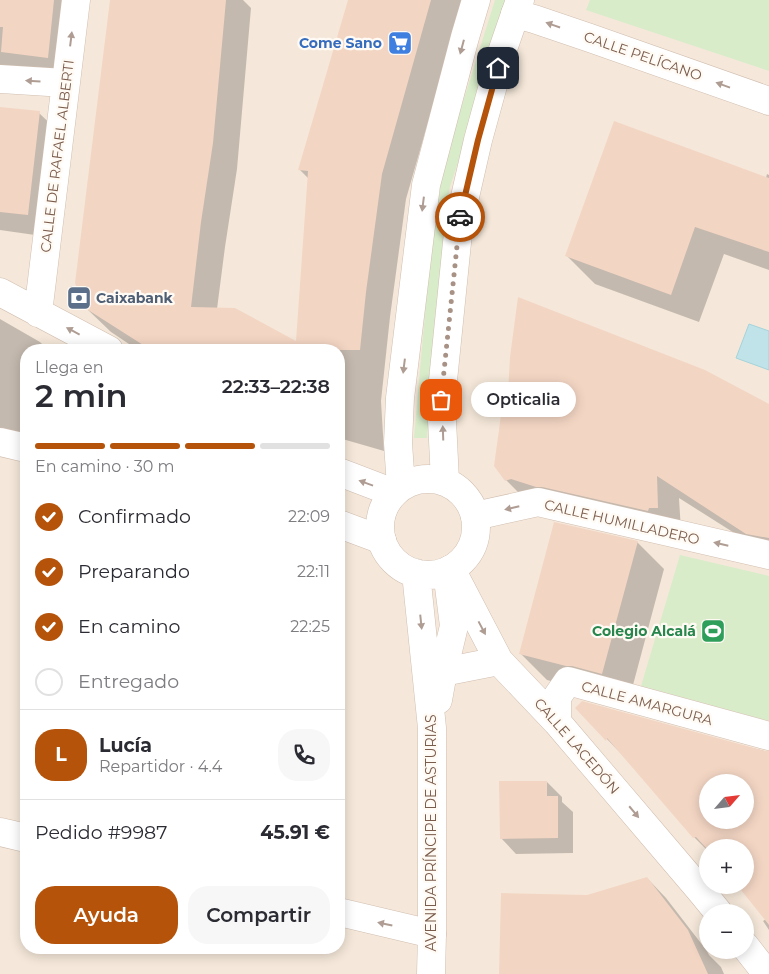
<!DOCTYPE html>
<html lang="es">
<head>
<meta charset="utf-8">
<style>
  body { margin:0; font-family:Montserrat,sans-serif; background:#f7f7f7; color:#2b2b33; height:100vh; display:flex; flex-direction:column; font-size:19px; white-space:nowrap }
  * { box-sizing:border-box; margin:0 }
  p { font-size:16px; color:#7c7c81 }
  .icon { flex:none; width:28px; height:28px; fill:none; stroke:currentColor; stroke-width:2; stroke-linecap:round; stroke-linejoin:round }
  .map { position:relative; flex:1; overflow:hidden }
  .sheet { position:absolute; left:20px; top:344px; width:325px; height:610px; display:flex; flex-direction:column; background:#fff; border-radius:20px; box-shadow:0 2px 12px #0003 }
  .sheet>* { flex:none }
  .needle { width:32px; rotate:62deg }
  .tools { position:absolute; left:699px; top:774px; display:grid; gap:10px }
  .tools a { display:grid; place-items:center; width:55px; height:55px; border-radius:50%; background:#fff; box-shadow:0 2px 12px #0003; font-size:25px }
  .pin { position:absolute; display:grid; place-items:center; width:42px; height:42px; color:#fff; margin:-21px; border-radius:10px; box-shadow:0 2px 8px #0006 }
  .courier { position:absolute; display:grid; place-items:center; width:50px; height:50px; margin:-25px; border:4px solid #b45309; border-radius:50%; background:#fff; color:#222; box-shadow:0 1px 6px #0007 }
  .bubble { position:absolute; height:35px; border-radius:18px; background:#fff; box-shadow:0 2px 12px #0003; font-size:16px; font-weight:600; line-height:35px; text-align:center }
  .summary em { font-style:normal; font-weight:600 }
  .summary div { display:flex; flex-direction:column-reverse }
  .summary { display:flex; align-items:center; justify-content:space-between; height:85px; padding:0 15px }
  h1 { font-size:32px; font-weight:600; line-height:38px }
  .bar { display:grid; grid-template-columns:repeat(4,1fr); gap:8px 5px; align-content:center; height:60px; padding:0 15px }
  .bar i { height:6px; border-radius:4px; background:#e1e1e2 }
  .bar .active { background:#b45309 }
  .bar p { grid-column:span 4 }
  .line { display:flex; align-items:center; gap:12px; padding:0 15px; border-top:1px solid #e1e1e2 }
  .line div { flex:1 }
  .round { display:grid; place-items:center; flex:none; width:52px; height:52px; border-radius:20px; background:#f7f7f7 }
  ol { padding:0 15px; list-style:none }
  li { display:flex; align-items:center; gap:15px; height:55px }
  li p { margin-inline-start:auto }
  li .icon { padding:5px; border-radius:50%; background:#b45309; color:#fff; stroke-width:4 }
  li:last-child { color:#7c7c81 }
  li i { width:28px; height:28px; border:2px solid #e1e1e2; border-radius:50% }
  .cta { display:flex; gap:10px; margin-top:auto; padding:10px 15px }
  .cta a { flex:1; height:58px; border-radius:20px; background:#b45309; color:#fff; font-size:20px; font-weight:600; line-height:58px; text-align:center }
  .cta a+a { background:#f7f7f7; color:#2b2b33 }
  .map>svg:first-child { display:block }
  .residential { fill:#f5e8da; fill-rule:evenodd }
  .green { fill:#d8ecc9 }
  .water { fill:#bfe3e8; stroke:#a5d3da }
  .shadow { fill:#0003; fill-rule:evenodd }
  .building { fill:#f3d5c3; fill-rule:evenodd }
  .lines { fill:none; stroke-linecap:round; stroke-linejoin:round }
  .minor-casing { stroke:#d1beb0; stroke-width:29 }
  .tertiary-casing { stroke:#d1beb0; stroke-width:29 }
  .minor { stroke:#fff; stroke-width:28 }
  .tertiary { stroke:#fff; stroke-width:28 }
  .oneway { fill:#af9d94 }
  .done { stroke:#a89285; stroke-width:5; stroke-dasharray:0 9 }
  .route { stroke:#b45309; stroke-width:6 }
  .labels { text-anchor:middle; stroke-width:4.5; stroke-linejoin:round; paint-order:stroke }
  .shop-label { font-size:14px; font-weight:bold; fill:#366cbe; stroke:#fffaf3; text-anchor:end }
  .street-label { font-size:14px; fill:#7a5c4d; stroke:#fffaf3 }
  .service-label { font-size:14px; font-weight:bold; fill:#4e5e75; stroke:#fffaf3; text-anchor:start }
  .leisure-label { font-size:14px; font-weight:bold; fill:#27864d; stroke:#fffaf3; text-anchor:end }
</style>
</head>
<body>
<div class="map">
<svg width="769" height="974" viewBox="0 0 769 974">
  <rect width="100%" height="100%" fill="#fdf6ec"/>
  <path class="residential" d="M 0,0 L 769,0 L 769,974 L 0,974 ZM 26,350 L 339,350 L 339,948 L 26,948 ZM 708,782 L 745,782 L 745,820 L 708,820 ZM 708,848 L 745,848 L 745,885 L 708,885 ZM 708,912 L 745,912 L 745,950 L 708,950 Z"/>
  <path class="green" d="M 495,0 L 511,0 L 449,190 L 427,438 L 414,438 L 436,188 Z
    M 590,0 L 769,0 L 769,71 L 586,10 Z
    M 680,555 L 769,576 L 769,721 L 641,686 Z"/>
  <path class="water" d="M 749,324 L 769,331 L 769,370 L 736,358 Z"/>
  <path class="shadow" d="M 0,0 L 77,0 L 69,79 L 0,70 Z
    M 111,0 L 243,0 L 251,8 L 237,169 L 225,247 L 217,309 L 297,343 L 309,179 L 300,170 L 350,0 L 463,0 L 406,199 L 390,317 L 381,401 L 384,451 L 339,438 L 339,350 L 138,350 L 111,332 L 86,308 Z
    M 0,108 L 39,113 L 61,134 L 49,237 L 0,230 Z
    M 767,174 L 769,175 L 769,270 L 724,254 L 699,322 L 595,284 L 567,256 L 766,178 Z
    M 0,319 L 40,342 L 48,350 L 26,350 L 26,433 L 0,429 Z
    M 769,405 L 769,555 L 679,498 L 681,531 L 530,504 L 506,480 L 495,466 Z
    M 637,542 L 664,569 L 629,700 L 593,692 L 547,680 L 520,653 Z
    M 577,708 L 769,752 L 769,930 L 763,921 L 766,919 L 738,885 L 745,885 L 745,848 L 708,848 L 708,851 L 694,837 L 633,766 ZM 708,782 L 745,782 L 745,820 L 708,820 Z
    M 547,782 L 562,797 L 562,802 L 573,812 L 573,853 L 516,854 L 501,838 Z
    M 647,878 L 666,898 L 707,951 L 709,955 L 721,967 L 724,974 L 500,974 L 587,896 Z"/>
  <path class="building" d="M 0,0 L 54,0 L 48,58 L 1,52 L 3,27 L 0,27 Z
    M 110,0 L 226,0 L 213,143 L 201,222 L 191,307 L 235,308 L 296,341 L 308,171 L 298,170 L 348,0 L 431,0 L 382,174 L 366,292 L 360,350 L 151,350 L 85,308 L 75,283 Z
    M 0,107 L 40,111 L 28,215 L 0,212 Z
    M 614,121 L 769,178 L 769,252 L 695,227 L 671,295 L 565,256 Z
    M 518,297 L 705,370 L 769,404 L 769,538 L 746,534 L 657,476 L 658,508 L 649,508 L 648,511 L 542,487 L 536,487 L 511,479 L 505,481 L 494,466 L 504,393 L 508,392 L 510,357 Z
    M 554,522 L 638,541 L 602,674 L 572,666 L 566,666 L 519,654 Z
    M 582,701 L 765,751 L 769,751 L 769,925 L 737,885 L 745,885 L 745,848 L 708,848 L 708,850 L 696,837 L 693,838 L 607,738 L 606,741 L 575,708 ZM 708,782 L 745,782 L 745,820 L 708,820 Z
    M 499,781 L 547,781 L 547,796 L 558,796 L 558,838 L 500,839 Z
    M 647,877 L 688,930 L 708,974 L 499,974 L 501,893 L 587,895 Z"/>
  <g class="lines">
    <defs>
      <path id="minor" d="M 515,14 L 534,19 L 590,38 L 769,101
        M 0,79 L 65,83
        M 0,292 L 109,350
        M 38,313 L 76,0
        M 0,442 L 26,448
        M 339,472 L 394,493
        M 475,516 L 538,502 L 769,555
        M 339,524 L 382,540
        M 451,569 L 499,661 L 557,722 L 700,890 L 718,912
        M 443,672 L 499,661
        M 557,722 L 557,697 L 568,681 L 769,736
        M 0,832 L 26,838
        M 339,912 L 432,934
        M 745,946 L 767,974"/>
      <path id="tertiary" d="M380 527a48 48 0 1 1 96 0a48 48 0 1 1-96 0Z
        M 445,481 L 441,400 L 459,223 L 478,140 L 503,49 L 520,0
        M 401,487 L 398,443 L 400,398 L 426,185 L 465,37 L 476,0
        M 416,573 L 432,728 L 432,934 L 431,974
        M 438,700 L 443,672 L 454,626 L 447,571"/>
    </defs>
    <use href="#minor" class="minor-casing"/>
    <use href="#tertiary" class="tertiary-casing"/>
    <use href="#minor" class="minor"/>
    <use href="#tertiary" class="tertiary"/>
  </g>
  <defs><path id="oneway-solid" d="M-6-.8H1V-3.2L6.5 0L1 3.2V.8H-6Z" transform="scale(1.25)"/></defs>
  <g class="oneway">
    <use href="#oneway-solid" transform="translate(553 25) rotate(-161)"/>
    <use href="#oneway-solid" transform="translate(71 39) rotate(-83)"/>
    <use href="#oneway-solid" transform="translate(462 47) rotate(105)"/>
    <use href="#oneway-solid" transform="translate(33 81) rotate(-176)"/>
    <use href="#oneway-solid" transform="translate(723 85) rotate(-160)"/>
    <use href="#oneway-solid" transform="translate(423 204) rotate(97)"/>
    <use href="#oneway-solid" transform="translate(73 331) rotate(-152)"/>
    <use href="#oneway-solid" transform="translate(404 366) rotate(97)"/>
    <use href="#oneway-solid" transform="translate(443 433) rotate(-92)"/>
    <use href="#oneway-solid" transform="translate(366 483) rotate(-160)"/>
    <use href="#oneway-solid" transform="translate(512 508) rotate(167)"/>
    <use href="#oneway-solid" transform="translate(721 544) rotate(-167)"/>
    <use href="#oneway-solid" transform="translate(421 622) rotate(84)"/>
    <use href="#oneway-solid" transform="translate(482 628) rotate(62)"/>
    <use href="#oneway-solid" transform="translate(634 812) rotate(50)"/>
    <use href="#oneway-solid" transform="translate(385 924) rotate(-168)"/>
  </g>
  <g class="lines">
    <path class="done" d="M 441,400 L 460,217"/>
    <path class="route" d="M 460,217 L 478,140 L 498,68"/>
  </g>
  <defs>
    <symbol id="supermarket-square" viewBox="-11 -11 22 22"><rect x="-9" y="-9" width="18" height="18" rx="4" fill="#3f7fe0" stroke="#fffaf3"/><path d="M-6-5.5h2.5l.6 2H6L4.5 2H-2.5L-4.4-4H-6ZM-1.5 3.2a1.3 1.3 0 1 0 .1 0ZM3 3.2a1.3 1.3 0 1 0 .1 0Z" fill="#fff"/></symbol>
    <symbol id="bank-square" viewBox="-11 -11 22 22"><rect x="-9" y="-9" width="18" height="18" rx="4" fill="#5c6f8a" stroke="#fffaf3"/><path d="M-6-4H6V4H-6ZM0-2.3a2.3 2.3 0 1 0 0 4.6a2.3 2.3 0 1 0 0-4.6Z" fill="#fff"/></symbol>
    <symbol id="stadium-square" viewBox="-11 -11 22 22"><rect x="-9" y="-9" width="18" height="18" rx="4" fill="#2e9e5b" stroke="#fffaf3"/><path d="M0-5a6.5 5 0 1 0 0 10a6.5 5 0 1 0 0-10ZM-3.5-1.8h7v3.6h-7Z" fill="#fff"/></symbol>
  </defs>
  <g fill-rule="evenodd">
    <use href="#supermarket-square" x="386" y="29" width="28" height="28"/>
    <use href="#bank-square" x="65" y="284" width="28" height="28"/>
    <use href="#stadium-square" x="699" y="617" width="28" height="28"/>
  </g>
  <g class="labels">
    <g class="shop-label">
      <text x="382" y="48">Come Sano</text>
    </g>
    <g class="street-label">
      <text transform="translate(643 56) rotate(19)" y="5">CALLE PELÍCANO</text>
      <text transform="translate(57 156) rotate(-83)" y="5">CALLE DE RAFAEL ALBERTI</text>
      <text transform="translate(622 522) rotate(13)" y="5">CALLE HUMILLADERO</text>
      <text transform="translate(647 703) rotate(15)" y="5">CALLE AMARGURA</text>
      <text transform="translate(577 746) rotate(49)" y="5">CALLE LACEDÓN</text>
      <text transform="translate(431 833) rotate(-90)" y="5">AVENIDA PRÍNCIPE DE ASTURIAS</text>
    </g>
    <g class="service-label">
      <text x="96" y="303">Caixabank</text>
    </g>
    <g class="leisure-label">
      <text x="696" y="636">Colegio Alcalá</text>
    </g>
  </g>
</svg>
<div class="tools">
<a><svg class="needle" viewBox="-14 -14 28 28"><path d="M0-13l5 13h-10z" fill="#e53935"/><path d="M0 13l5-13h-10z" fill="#7c7c81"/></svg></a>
<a>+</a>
<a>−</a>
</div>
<div class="pin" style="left:441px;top:400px;background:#ea580c"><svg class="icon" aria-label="bag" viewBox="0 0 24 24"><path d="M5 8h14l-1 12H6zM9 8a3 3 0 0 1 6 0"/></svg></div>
<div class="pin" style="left:498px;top:68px;background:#1f2937"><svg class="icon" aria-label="home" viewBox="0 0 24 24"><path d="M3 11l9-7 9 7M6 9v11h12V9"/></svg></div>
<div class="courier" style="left:460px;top:217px"><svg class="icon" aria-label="car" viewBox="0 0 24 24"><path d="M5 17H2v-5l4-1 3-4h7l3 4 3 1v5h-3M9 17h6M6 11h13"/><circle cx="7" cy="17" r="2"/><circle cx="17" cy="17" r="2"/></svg></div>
<div class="bubble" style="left:471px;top:382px;width:105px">Opticalia</div>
<section class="sheet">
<div class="summary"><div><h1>2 min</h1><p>Llega en</p></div><em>22:33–22:38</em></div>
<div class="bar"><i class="active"></i><i class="active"></i><i class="active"></i><i></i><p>En camino · 30 m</p></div>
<ol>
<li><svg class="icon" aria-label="check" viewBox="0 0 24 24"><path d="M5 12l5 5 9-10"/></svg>Confirmado<p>22:09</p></li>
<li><svg class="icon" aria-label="check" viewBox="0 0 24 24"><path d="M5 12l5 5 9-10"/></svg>Preparando<p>22:11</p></li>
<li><svg class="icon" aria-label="check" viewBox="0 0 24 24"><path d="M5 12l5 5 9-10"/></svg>En camino<p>22:25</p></li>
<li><i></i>Entregado</li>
</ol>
<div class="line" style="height:90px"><b class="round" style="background:#b45309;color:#fff">L</b><div><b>Lucía</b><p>Repartidor · 4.4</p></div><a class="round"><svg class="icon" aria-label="phone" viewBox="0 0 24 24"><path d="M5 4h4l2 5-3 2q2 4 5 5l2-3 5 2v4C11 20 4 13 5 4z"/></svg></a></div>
<div class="line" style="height:65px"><div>Pedido #9987</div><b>45.91 €</b></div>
<div class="cta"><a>Ayuda</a><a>Compartir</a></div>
</section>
</div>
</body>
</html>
